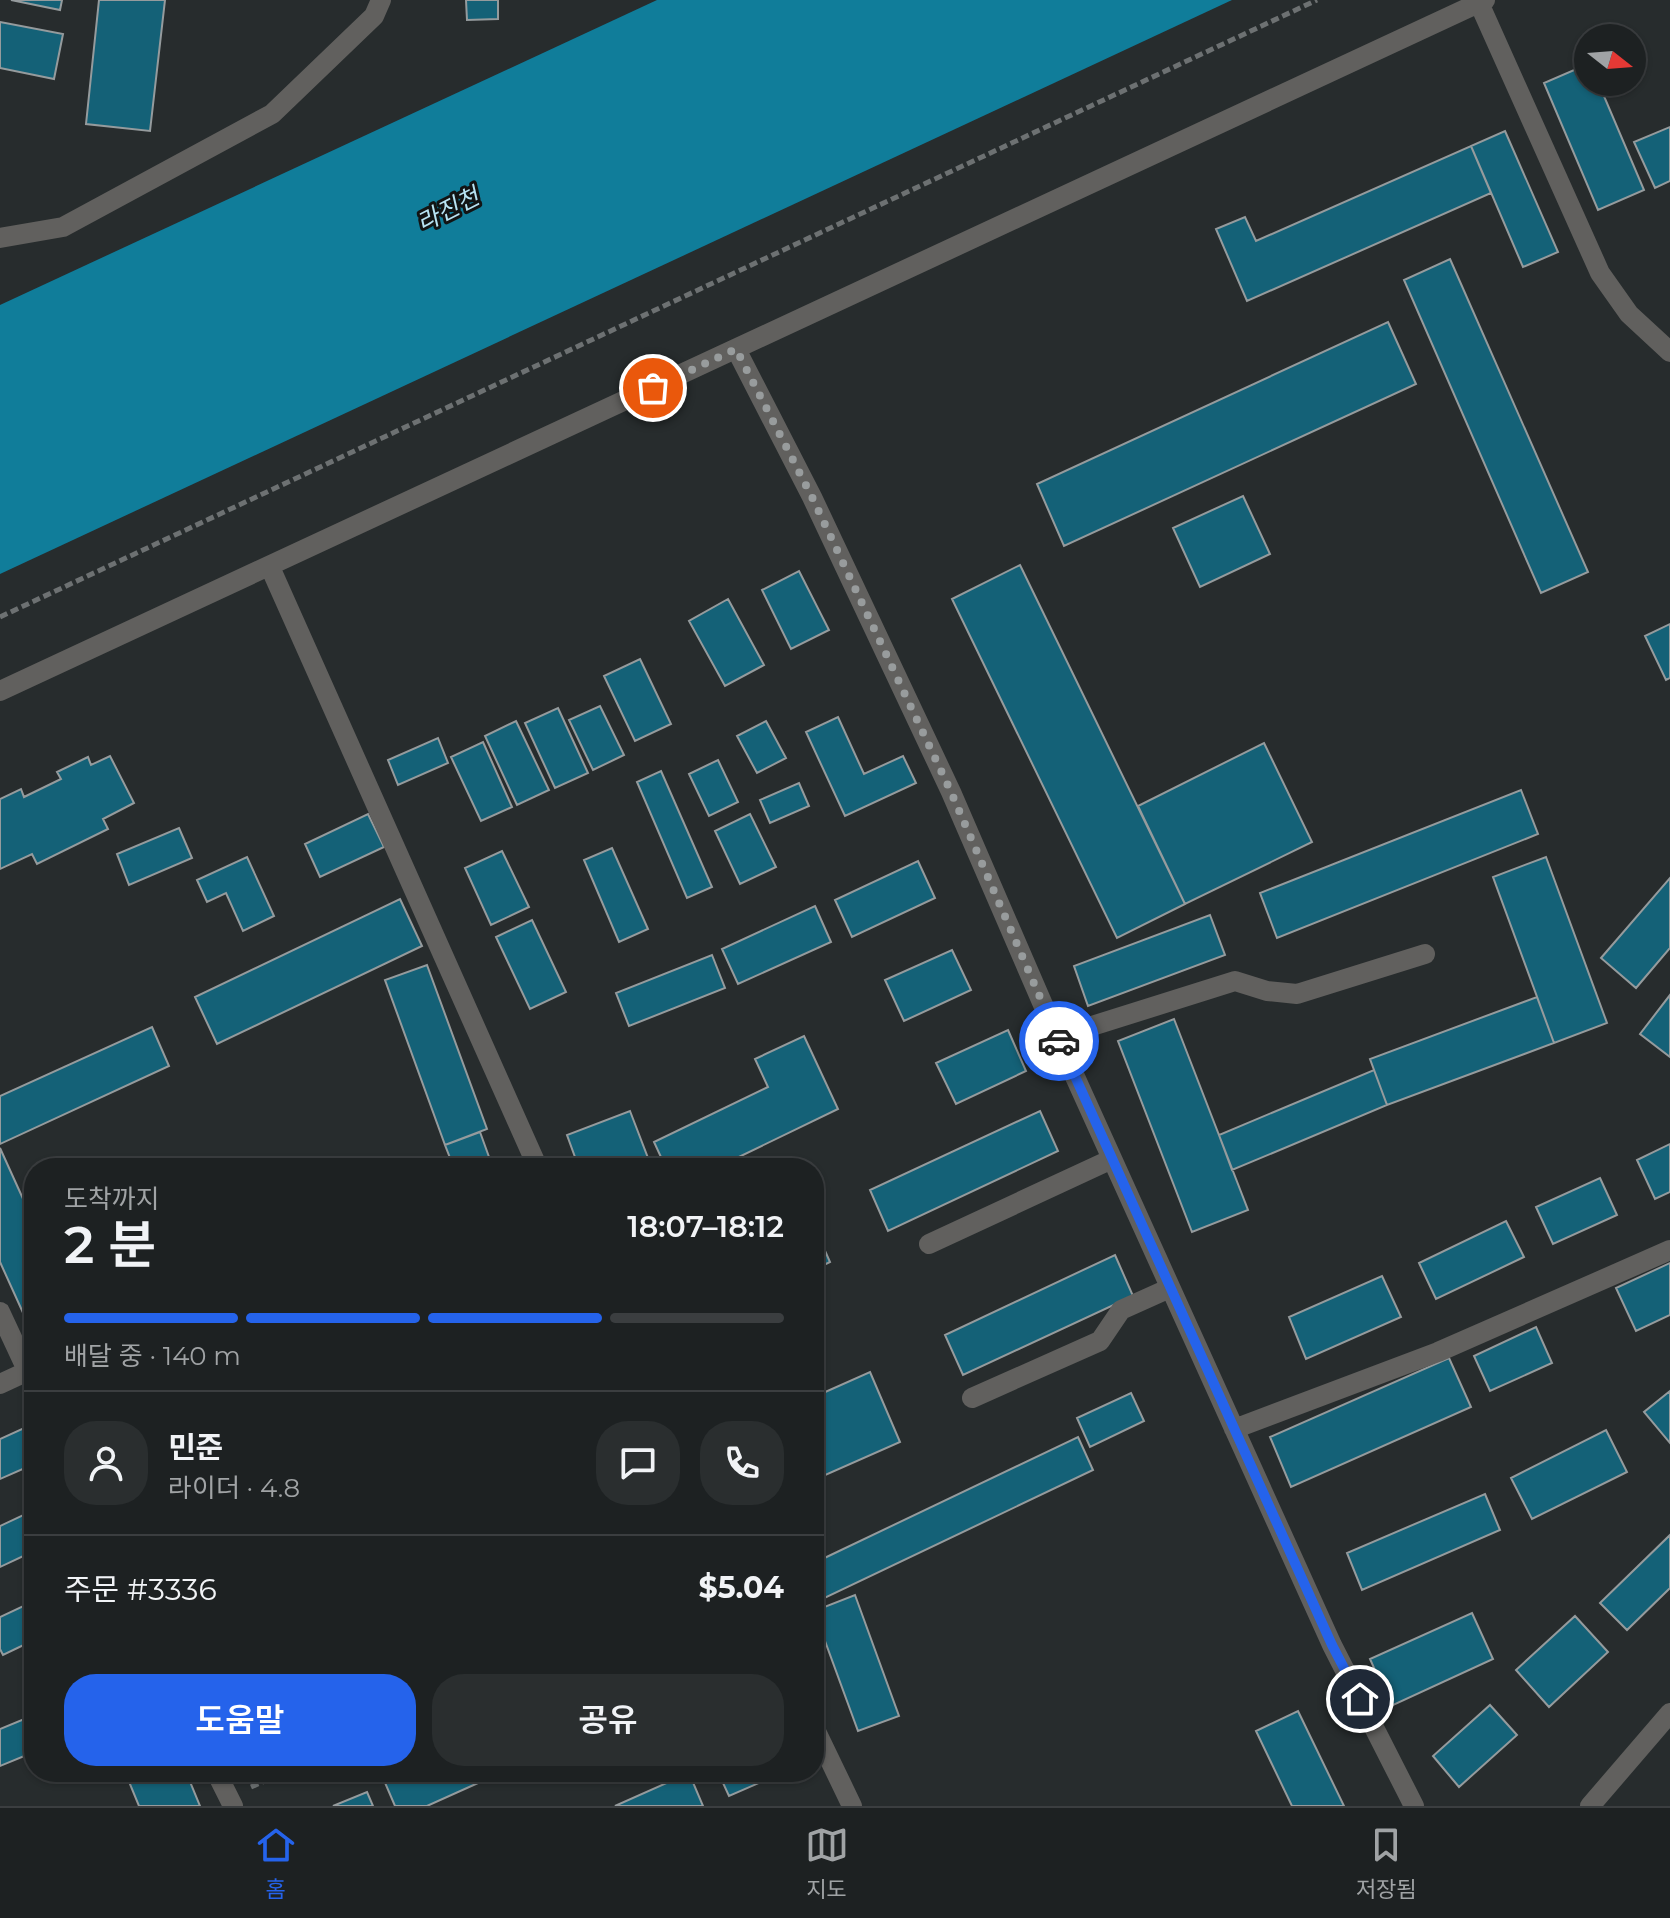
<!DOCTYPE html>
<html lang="ko">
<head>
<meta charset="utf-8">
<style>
  body { margin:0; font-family:Montserrat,"Noto Sans KR",sans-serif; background:#2a2e2f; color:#f1f3f6; height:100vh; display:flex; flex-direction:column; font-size:30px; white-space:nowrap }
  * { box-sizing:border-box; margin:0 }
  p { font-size:26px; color:#a0a3a5 }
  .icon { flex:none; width:44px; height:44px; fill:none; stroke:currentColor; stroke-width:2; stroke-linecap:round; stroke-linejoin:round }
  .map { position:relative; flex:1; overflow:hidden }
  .details { position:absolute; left:24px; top:1158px; width:800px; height:624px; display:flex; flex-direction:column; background:#1d2122; border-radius:32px; box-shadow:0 2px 6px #0004,0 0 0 2px #3b3e40 }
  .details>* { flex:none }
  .needle { width:52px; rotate:107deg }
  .buttons { position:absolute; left:1574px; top:24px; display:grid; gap:16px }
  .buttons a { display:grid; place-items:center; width:72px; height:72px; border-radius:50%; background:#1d2122; box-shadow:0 2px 6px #0004,0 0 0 2px #3b3e40; font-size:40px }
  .pin { position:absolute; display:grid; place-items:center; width:68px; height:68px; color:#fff; margin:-34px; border:4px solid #fff; border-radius:50%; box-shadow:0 2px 8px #0007 }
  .courier { position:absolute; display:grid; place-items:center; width:80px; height:80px; margin:-40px; border:6px solid #2563eb; border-radius:50%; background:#fff; color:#222; box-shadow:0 2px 10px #0007 }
  .summary em { font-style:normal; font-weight:600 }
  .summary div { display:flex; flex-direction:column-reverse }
  .summary { display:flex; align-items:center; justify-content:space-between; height:136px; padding:0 40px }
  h1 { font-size:52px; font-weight:600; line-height:60px }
  .bar { display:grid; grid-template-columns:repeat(4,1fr); gap:12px 8px; align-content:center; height:96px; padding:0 40px }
  .bar i { height:10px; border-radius:6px; background:#3b3e40 }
  .bar .active { background:#2563eb }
  .bar p { grid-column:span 4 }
  .line { display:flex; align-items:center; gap:20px; padding:0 40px; border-top:2px solid #3b3e40 }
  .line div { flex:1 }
  .round { display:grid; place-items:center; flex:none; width:84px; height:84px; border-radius:32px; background:#2a2e2f }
  .button { display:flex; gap:16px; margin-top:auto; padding:16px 40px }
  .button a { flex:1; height:92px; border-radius:32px; background:#2563eb; color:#fff; font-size:32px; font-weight:600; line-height:92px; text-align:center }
  .button a+a { background:#2a2e2f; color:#f1f3f6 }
  .tab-bar { display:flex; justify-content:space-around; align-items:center; height:112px; border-top:2px solid #3b3e40; background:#1d2122; font-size:22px; color:#a0a3a5 }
  .tab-bar a { display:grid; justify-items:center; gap:4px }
  .tab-bar .active { color:#2563eb }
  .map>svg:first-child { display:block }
  .water { fill:#107d9a }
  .building { fill:#146177; stroke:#959b9d; stroke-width:2 }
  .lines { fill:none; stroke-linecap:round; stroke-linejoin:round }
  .path { stroke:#6d7172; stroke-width:5; stroke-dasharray:8 4; stroke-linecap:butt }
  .minor { stroke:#61605e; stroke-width:20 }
  .done { stroke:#989c9d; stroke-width:8; stroke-dasharray:0 14.4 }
  .route { stroke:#2563eb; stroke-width:10 }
  .labels { text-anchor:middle; stroke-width:6; stroke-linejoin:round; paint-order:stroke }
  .water-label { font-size:24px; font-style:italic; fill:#b8e4f4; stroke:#121414 }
</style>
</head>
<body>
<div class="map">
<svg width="1670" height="1806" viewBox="0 0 1670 1806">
  <rect width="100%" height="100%" fill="#272c2d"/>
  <path class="water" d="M 657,0 L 1232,0 L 0,574 L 0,305 Z"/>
  <path class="building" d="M 11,0 L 62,0 L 60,10 Z
    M 99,0 L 165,0 L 150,131 L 86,124 Z
    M 466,0 L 498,0 L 498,19 L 467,20 Z
    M 0,22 L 63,34 L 54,79 L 0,68 Z
    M 1588,64 L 1588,82 L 1598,82 L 1644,190 L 1598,210 L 1544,83 Z
    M 1670,127 L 1670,181 L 1655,188 L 1634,142 Z
    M 1505,131 L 1558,252 L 1523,267 L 1471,146 Z
    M 1471,146 L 1491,193 L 1247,301 L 1216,229 L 1245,217 L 1256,241 Z
    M 1450,259 L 1588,572 L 1541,593 L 1404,280 Z
    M 1388,322 L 1416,384 L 1064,546 L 1037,484 Z
    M 1243,496 L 1270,554 L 1200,587 L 1173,528 Z
    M 1020,565 L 1185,904 L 1117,938 L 952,599 Z
    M 799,571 L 829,630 L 791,649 L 762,590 Z
    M 728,599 L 764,665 L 725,686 L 689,621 Z
    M 1670,624 L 1670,678 L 1666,680 L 1645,636 Z
    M 640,659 L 671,724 L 635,741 L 604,676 Z
    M 600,706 L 624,755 L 593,770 L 569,720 Z
    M 558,708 L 588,773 L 555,788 L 525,723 Z
    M 838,717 L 864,774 L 903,756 L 916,783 L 845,816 L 806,732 Z
    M 516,721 L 549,790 L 517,805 L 485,736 Z
    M 766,721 L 786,758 L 757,773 L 737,736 Z
    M 438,738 L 448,763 L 398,785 L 388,760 Z
    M 483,742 L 512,807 L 481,821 L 451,757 Z
    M 1264,743 L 1312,842 L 1185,904 L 1138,806 Z
    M 110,756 L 134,803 L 103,819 L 108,829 L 37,864 L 32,854 L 0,869 L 0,799 L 21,789 L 24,797 L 61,779 L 57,772 L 88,757 L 91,765 Z
    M 718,760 L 738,802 L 709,816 L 689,774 Z
    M 661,771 L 712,887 L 687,898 L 637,782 Z
    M 799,783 L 809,806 L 770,823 L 760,800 Z
    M 1521,790 L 1538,834 L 1277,938 L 1260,893 Z
    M 368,814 L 384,847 L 320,877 L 305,844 Z
    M 750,814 L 776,867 L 740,884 L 715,831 Z
    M 179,828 L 192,858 L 129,885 L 117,854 Z
    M 612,848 L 648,929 L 619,942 L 584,860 Z
    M 502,851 L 529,907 L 491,925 L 465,868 Z
    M 247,857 L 274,916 L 243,931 L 226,893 L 207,902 L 197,880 Z
    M 1546,857 L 1607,1023 L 1554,1043 L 1493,877 Z
    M 918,861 L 935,898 L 852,937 L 835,900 Z
    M 1670,878 L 1670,948 L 1636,988 L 1601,958 Z
    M 400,899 L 422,946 L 217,1044 L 195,997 Z
    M 815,906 L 831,942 L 738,984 L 722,949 Z
    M 1210,915 L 1225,955 L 1088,1006 L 1074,966 Z
    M 532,920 L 566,992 L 530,1009 L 496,937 Z
    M 952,950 L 971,990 L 904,1021 L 885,980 Z
    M 712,955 L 725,988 L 629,1026 L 616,993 Z
    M 427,965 L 487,1129 L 445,1145 L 385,980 Z
    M 1670,995 L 1670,1057 L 1640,1034 Z
    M 1537,997 L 1554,1043 L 1387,1105 L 1370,1059 Z
    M 1174,1019 L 1248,1210 L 1192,1232 L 1118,1041 Z
    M 152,1027 L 169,1066 L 0,1144 L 0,1096 Z
    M 1008,1030 L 1026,1071 L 956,1104 L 936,1063 Z
    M 804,1036 L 838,1109 L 716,1168 L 666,1168 L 654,1142 L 768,1087 L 755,1059 Z
    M 1374,1070 L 1387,1105 L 1232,1170 L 1219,1135 Z
    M 630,1111 L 648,1158 L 622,1168 L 579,1168 L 567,1135 Z
    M 1040,1111 L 1058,1151 L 888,1231 L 870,1190 Z
    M 480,1132 L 493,1168 L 454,1168 L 445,1145 Z
    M 1670,1144 L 1670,1192 L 1655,1199 L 1637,1160 Z
    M 0,1148 L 34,1223 L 34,1337 L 0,1262 Z
    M 1600,1178 L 1617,1215 L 1553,1244 L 1536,1207 Z
    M 1506,1221 L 1524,1257 L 1436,1299 L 1419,1263 Z
    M 814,1226 L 830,1262 L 814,1270 Z
    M 1115,1255 L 1133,1296 L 963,1375 L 945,1335 Z
    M 1670,1263 L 1670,1315 L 1636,1331 L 1616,1288 Z
    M 1382,1276 L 1401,1317 L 1306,1359 L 1289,1317 Z
    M 1536,1327 L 1552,1363 L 1490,1391 L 1474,1356 Z
    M 1449,1358 L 1471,1407 L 1291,1487 L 1270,1437 Z
    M 870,1372 L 900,1442 L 814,1480 L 814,1397 Z
    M 1670,1391 L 1670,1443 L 1644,1412 Z
    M 1131,1393 L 1144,1421 L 1090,1447 L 1077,1418 Z
    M 33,1424 L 34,1464 L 0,1479 L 0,1439 Z
    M 1606,1430 L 1627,1472 L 1532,1519 L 1511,1478 Z
    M 1078,1437 L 1093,1470 L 814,1603 L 814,1563 Z
    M 1485,1494 L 1500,1530 L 1362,1590 L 1347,1553 Z
    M 34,1510 L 34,1551 L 0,1567 L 0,1526 Z
    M 1670,1535 L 1670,1588 L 1627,1630 L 1600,1603 Z
    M 855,1595 L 899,1716 L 858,1731 L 814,1611 Z
    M 34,1601 L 34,1640 L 3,1655 L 0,1649 L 0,1617 Z
    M 1472,1613 L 1493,1659 L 1391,1706 L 1370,1659 Z
    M 1575,1616 L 1608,1652 L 1549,1707 L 1516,1670 Z
    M 1490,1705 L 1517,1735 L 1459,1787 L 1433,1756 Z
    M 1298,1711 L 1344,1806 L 1292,1806 L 1256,1731 Z
    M 34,1715 L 34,1752 L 0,1766 L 0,1729 Z
    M 125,1772 L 186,1772 L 200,1806 L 139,1806 Z
    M 397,1772 L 483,1772 L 487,1779 L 427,1806 L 395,1806 L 383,1778 Z
    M 718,1772 L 784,1772 L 729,1796 Z
    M 689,1773 L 703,1806 L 615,1806 Z
    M 367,1792 L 373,1806 L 333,1806 Z"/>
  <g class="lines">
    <path class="path" d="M 0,617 L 1317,0
      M 251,1787 L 285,1772"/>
    <path class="minor" d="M 1479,3 L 1600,273 L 1629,314 L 1670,352
      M 0,238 L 63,227 L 272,114 L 374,16 L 381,0
      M 736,349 L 812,497 L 951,792 L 1057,1037 L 1332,1645 L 1414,1806
      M 270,567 L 538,1168
      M 0,691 L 1485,0
      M 1057,1037 L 1235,981 L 1267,991 L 1297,994 L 1425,954
      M 929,1244 L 1112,1159
      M 0,1312 L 34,1385
      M 0,1384 L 28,1371
      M 972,1398 L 1100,1341 L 1121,1310 L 1170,1288
      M 1234,1429 L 1438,1352 L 1670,1250
      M 814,1727 L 852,1806
      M 216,1772 L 233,1806
      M 1590,1806 L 1670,1713"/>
  </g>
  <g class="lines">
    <path class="done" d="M 653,388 L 736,349 L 812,497 L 951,792 L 1059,1041"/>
    <path class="route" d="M 1059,1041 L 1332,1645 L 1360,1699"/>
  </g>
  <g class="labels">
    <g class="water-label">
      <text transform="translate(448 210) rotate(-27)" y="8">라진천</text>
    </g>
  </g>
</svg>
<div class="buttons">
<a><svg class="needle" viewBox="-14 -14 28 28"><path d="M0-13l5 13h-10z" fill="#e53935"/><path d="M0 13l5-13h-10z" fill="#a0a3a5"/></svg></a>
</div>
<div class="pin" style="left:653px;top:388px;background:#ea580c"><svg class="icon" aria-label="bag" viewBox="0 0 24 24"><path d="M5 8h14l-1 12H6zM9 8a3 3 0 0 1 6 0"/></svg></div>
<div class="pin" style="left:1360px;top:1699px;background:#1f2937"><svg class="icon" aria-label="home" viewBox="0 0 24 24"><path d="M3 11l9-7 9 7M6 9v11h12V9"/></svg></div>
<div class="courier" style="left:1059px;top:1041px"><svg class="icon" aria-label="car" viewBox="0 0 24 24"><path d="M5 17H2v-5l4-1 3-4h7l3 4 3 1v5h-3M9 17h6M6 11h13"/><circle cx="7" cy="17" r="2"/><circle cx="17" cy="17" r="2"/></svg></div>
<section class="details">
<div class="summary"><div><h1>2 분</h1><p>도착까지</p></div><em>18:07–18:12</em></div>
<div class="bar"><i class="active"></i><i class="active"></i><i class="active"></i><i></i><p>배달 중 · 140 m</p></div>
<div class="line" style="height:144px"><a class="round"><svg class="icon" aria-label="person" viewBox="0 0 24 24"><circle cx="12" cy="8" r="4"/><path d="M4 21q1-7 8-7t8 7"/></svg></a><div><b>민준</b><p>라이더 · 4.8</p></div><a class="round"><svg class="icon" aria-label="chat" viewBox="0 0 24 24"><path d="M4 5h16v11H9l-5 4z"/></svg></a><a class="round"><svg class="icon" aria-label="phone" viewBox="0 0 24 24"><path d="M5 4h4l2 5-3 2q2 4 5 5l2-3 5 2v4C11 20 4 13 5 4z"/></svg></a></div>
<div class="line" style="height:104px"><div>주문 #3336</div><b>$5.04</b></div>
<div class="button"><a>도움말</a><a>공유</a></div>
</section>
</div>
<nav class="tab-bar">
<a class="active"><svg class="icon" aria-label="home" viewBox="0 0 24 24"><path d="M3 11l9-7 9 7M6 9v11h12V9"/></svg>홈</a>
<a><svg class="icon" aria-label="map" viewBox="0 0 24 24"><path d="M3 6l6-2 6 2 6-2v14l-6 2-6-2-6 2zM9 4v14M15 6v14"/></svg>지도</a>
<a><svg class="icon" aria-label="saved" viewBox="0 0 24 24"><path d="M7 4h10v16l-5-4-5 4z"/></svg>저장됨</a>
</nav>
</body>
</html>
